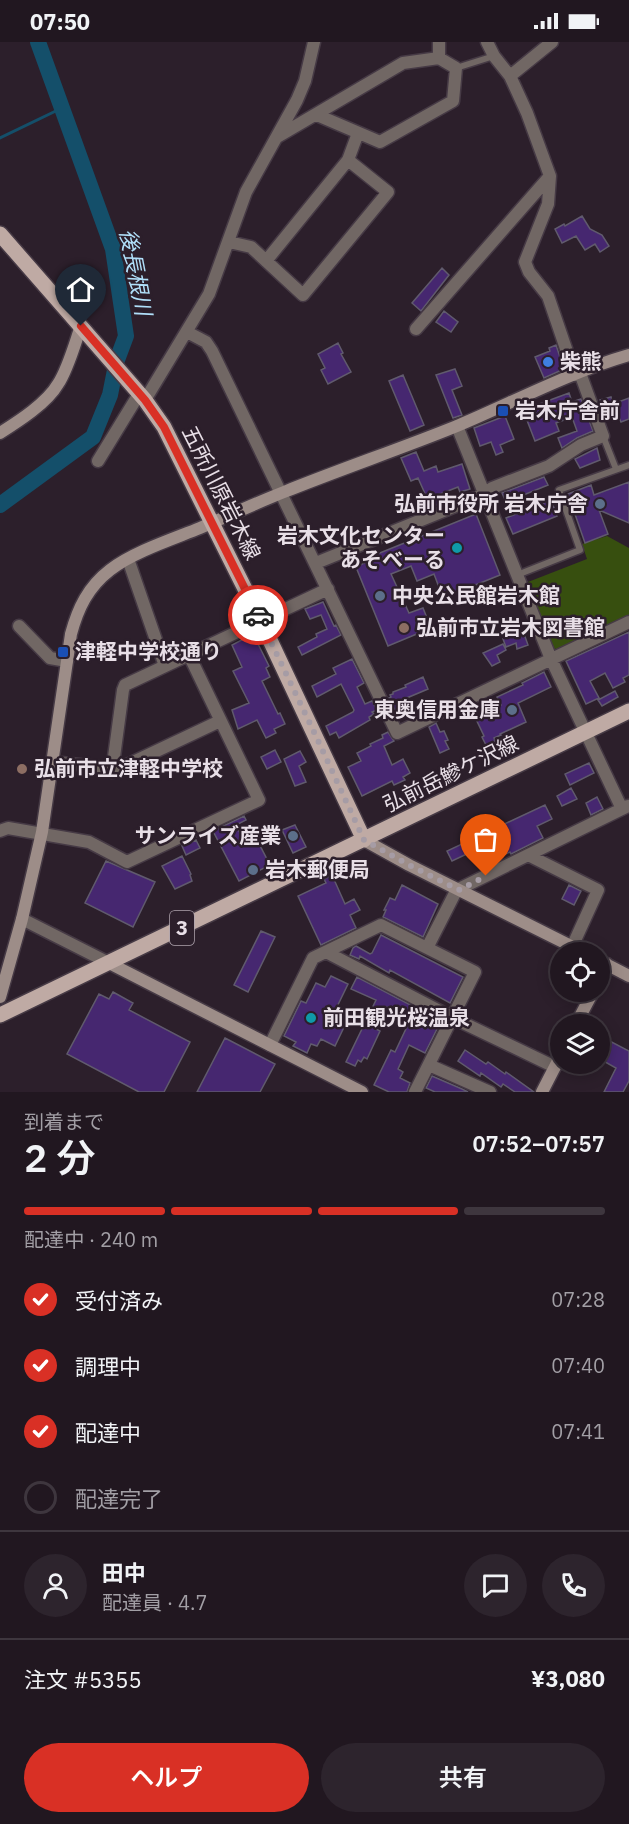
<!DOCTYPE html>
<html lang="ja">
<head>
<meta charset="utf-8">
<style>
  body { margin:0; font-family:"IBM Plex Sans","Noto Sans JP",sans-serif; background:#2d242d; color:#f1f3f6; height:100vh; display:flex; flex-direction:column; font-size:22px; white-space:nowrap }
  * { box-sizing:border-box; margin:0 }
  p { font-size:20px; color:#a29fa5 }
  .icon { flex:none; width:33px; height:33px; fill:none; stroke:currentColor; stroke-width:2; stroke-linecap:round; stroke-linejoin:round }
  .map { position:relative; height:1050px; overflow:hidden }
  .panel { display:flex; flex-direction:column; background:#211720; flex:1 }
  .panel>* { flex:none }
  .fabs { position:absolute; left:550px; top:900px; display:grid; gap:12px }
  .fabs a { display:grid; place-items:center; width:60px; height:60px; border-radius:50%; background:#211720; box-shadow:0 3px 15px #0003,0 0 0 2px #3e363e; font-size:30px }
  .pin { position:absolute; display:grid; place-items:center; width:51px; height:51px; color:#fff; margin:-62px -26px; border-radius:50% 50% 50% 0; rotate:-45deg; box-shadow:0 0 6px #0007 }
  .pin .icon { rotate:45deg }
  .courier { position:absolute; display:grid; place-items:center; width:60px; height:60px; margin:-30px; border:4px solid #d93025; border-radius:50%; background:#fff; color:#222; box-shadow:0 2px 8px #0007 }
  .headline em { font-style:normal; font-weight:600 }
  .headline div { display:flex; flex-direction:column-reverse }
  .headline { display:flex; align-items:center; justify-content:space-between; height:102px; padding:0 24px }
  h1 { font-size:39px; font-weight:600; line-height:45px }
  .bar { display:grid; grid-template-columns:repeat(4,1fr); gap:9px 6px; align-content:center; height:72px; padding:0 24px }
  .bar i { height:8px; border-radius:4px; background:#3e363e }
  .bar .current { background:#d93025 }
  .bar p { grid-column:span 4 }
  .line { display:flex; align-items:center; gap:15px; padding:0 24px; border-top:2px solid #3e363e }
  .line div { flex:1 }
  .round { display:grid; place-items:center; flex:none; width:63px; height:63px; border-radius:32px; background:#2d242d }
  ol { padding:0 24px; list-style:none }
  li { display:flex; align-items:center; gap:18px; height:66px }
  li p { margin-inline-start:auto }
  li .icon { padding:6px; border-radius:50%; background:#d93025; color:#fff; stroke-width:4 }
  li:last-child { color:#a29fa5 }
  li i { width:33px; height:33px; border:3px solid #3e363e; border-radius:50% }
  .action { display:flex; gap:12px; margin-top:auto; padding:12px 24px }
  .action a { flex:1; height:69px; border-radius:36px; background:#d93025; color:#fff; font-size:24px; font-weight:600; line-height:69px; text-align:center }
  .action a+a { background:#2d242d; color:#f1f3f6 }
  .status { display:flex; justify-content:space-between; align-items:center; height:42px; padding:0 30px; background:#211720; direction:ltr }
  .status svg { height:16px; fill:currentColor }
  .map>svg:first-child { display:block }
  .green { fill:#374f0f }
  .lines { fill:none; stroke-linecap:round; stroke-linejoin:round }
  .stream { stroke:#144f6a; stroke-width:3 }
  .river { stroke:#144f6a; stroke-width:16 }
  .building { fill:#462770; stroke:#605a6d; stroke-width:1.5 }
  .lane-casing { stroke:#463a45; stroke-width:9 }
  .street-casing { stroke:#463a45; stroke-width:15 }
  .secondary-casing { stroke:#463a45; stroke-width:15 }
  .primary-casing { stroke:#463a45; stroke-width:18 }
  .lane { stroke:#716764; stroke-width:6 }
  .street { stroke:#716764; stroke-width:12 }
  .secondary { stroke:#9d8d88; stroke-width:12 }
  .primary { stroke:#bfaaa4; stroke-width:15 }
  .done { stroke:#a69ca5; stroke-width:6; stroke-dasharray:0 10.8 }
  .route { stroke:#d93025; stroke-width:8 }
  .shop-dot { fill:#3f7fe0; stroke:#2c1f2b; stroke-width:2 }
  .transit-dot { fill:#1a4fb4; stroke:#2c1f2b; stroke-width:2 }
  .service-dot { fill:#5c6f8a; stroke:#2c1f2b; stroke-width:2 }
  .culture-dot { fill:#0f9aa8; stroke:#2c1f2b; stroke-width:2 }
  .education-dot { fill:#8d6e63; stroke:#2c1f2b; stroke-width:2 }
  .labels { text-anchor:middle; stroke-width:5; stroke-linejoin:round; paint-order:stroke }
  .shield { fill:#2c1f2b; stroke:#b0a5af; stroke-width:1.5 }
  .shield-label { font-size:20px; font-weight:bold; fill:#e8dfe7 }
  .poi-label { font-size:21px; font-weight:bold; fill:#e8dfe7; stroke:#2c1f2b; text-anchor:start }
  .street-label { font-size:21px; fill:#e8dfe7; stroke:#2c1f2b }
  .water-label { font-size:22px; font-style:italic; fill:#b0dff9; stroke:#2c1f2b }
</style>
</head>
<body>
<div class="status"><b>07:50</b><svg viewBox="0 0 49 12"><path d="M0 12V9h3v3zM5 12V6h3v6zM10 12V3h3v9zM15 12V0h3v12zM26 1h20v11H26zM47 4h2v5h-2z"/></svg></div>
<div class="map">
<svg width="629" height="1050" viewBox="0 0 629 1050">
  <rect width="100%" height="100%" fill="#2c1f2b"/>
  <path class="green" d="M 607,494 L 629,506 L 629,575 L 559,608 L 553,606 L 528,540 L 587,517 L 582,502 Z"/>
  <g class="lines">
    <path class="stream" d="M 0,96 L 62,66"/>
    <path class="river" d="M 0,463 L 93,395 L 110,353 L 117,318 L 126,294 L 113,207 L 38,0"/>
  </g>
  <path class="building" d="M 582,174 L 590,187 L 602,193 L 609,204 L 600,210 L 595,202 L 585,208 L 576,194 L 562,201 L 555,187 L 564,182 L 565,184 Z
    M 442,226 L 449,233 L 421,269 L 412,261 Z
    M 444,269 L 458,280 L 451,290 L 436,280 Z
    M 338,301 L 343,311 L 341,312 L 351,330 L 328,342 L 321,328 L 325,326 L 318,312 Z
    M 556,303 L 564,327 L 544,336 L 535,315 L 550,309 L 549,306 Z
    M 455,327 L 462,344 L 452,348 L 462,373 L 453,376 L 436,333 Z
    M 403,333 L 424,383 L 410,389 L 389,339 Z
    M 569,351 L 572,360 L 581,357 L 593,389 L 577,396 L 562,406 L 558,396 L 577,389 L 572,375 L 556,381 L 559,389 L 535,399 L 523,368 Z
    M 611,355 L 613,362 L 629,356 L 629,377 L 621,380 L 618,373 L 607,377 L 600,358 Z
    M 505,374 L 514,397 L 500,403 L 503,410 L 496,413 L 491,400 L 480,404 L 474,386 Z
    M 597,406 L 600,418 L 580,426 L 575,417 Z
    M 416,410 L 424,429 L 436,424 L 438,430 L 462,422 L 470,447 L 460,450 L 458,445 L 435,454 L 439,462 L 431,465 L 418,436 L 411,439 L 401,416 Z
    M 544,435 L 548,443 L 506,460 L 502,451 Z
    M 629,440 L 629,481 L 599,468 L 608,492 L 585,501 L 568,452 L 591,443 L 594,453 Z
    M 551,458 L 557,474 L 513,492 L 506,476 Z
    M 476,472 L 500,533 L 443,556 L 434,532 L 417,539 L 411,524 L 391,532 L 409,571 L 423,566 L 431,586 L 388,604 L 356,525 L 366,520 L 365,517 Z
    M 323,560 L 334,584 L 336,583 L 341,593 L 302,613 L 298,605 L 317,595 L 316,592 L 327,587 L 321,573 L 310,577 L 305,567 Z
    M 523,589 L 528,603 L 517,607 L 516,601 L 506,605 L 503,597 Z
    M 629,590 L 629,633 L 623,636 L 625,640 L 613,646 L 605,631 L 590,639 L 599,656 L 586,662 L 566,619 Z
    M 251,593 L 255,601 L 257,600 L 269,624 L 266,626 L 270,635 L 262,639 L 278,672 L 280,671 L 285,682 L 274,687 L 276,691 L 266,696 L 257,678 L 238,687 L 232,668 L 249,661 L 233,629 L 242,625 L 232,603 Z
    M 503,602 L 506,608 L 497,613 L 500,620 L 492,624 L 483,611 Z
    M 352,617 L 364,641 L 357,645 L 365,662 L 372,659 L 377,668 L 372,670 L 374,672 L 369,675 L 370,678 L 339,696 L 336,690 L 330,693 L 326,684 L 353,670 L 354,668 L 341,642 L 317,655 L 312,644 L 336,632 L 333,626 Z
    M 544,630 L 551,645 L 518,661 L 526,680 L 500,692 L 501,693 L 494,696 L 495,699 L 486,703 L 482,695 L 484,694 L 475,675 L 501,663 L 497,655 L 523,643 L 522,641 Z
    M 423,635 L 428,647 L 402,658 L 406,668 L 397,672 L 389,656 L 391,655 L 390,653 L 393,652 L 393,650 L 406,645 L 405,643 Z
    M 615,649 L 618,655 L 602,664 L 598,658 Z
    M 436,681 L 440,690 L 444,689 L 448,698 L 445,699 L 449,707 L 440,711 L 429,685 Z
    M 388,690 L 394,699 L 384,704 L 392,723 L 403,717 L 410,731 L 403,735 L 405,738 L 394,743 L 392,739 L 362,754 L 348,725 L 361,719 L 357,711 L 371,704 L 370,702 L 383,696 L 382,693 Z
    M 275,708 L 281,720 L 267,727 L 261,715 Z
    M 300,709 L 306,720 L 299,724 L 306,740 L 295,744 L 284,717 Z
    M 589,721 L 594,731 L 570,743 L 565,732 Z
    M 571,746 L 577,757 L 562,764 L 557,754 Z
    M 597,755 L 603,767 L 591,773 L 586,761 Z
    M 545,763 L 552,777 L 537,784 L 543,796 L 511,812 L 510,810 L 480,823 L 473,809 L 452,819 L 447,809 Z
    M 244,774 L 246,778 L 236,783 L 243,797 L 254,792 L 270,823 L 239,839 L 213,789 Z
    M 295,783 L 306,805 L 293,811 L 282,788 Z
    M 196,798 L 200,806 L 186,813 L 182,804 Z
    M 182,814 L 191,832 L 190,833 L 192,839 L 175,847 L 162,824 Z
    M 106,819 L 155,840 L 133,885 L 85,861 Z
    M 332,833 L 345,862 L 354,857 L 360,868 L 350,873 L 356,886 L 321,903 L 298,854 L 326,841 L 324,837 Z
    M 402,843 L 438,862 L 423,895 L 383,875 L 386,868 L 384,868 L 390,856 L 395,858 Z
    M 569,843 L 581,849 L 574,863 L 562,857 Z
    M 261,889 L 275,895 L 248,950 L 234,943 Z
    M 381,893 L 463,935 L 450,961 L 390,928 L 389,931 L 360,914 L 359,917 L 350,913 L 353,906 L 356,904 L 370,912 L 372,911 Z
    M 331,934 L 348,942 L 333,973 L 347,979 L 335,1004 L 321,997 L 317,1004 L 311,1002 L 307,1011 L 293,1004 L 296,1000 L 284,994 L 301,959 L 306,961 L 316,941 L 325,945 Z
    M 357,935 L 441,979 L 425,1011 L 409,1003 L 398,1027 L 403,1030 L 400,1036 L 410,1041 L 407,1050 L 389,1050 L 374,1043 L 391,1008 L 395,1010 L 411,976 L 387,965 L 376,987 L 380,989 L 367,1017 L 364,1015 L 361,1020 L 358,1018 L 355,1024 L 346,1020 L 376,958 L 351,947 Z
    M 113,950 L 133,961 L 129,968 L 190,1000 L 164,1050 L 139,1050 L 67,1012 L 99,952 L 109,957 Z
    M 600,994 L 629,1009 L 629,1039 L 623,1050 L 604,1050 L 616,1026 L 600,1017 Z
    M 225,996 L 275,1022 L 260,1050 L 197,1050 Z
    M 465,1008 L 486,1022 L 488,1020 L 505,1032 L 506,1030 L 534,1050 L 515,1050 L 503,1042 L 501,1045 L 481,1031 L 480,1034 L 458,1019 Z
    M 432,1034 L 462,1047 L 468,1050 L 435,1050 L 426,1046 Z"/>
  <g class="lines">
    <defs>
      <path id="lane" d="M 456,26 L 494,14
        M 603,394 L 616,427
        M 517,533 L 580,508 L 559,448 L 629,423"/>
      <path id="street" d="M 487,0 L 494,14 L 510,34 L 527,71 L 550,134 L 548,162 L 525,220 L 529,230 L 548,254 L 575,333
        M 510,34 L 552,0
        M 317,73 L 380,100 L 453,59 L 456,26 L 439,16
        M 277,95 L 403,21 L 439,16 L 439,0
        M 229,200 L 251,205 L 303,253 L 388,150 L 348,118
        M 266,219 L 348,118 L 358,91
        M 416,287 L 550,134
        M 187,290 L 206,300 L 212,309 L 397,691 L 629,580
        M 145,358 L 209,252 L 246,150 L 297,58 L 305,39 L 314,0
        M 457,384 L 551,617 L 622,767
        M 98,419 L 139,352
        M 128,517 L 165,624
        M 316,521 L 485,452 L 492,446 L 549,424 L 581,403 L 603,394 L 580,331
        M 19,584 L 50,616 L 67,619
        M 52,720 L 98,725 L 112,730 L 220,679
        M 112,730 L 123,648 L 125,643 L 328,547
        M 0,789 L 8,786 L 89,800 L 127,820 L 259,758 L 189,613
        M 528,813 L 598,848 L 572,905
        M 22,877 L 109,921
        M 427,906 L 454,853 L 459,847 L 628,764
        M 326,910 L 453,976 L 555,1025
        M 270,1003 L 313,916 L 381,883 L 475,930 L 415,1050
        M 429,1023 L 490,1050"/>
      <path id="secondary" d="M 0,391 C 19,379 47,361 58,342 C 68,327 75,301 81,284
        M 364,798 L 409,823 L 583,910
        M 600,919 L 629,934
        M 109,921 L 362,1050
        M 600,936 L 607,922
        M 0,955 L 22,877 L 42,790 L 71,592 C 78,566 88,545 110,528 C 133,510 173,497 200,486 C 228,474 256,461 284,450 C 341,427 400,407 457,384 C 514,360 570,330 629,313
        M 576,982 L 593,950
        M 542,1050 L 561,1013"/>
      <path id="primary" d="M 0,192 L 145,358 L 164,385 L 261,579 L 364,798
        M 0,973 L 629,669"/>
    </defs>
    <use href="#lane" class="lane-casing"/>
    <use href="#street" class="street-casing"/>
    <use href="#secondary" class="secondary-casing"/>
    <use href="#primary" class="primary-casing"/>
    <use href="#lane" class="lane"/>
    <use href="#street" class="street"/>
    <use href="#secondary" class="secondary"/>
    <use href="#primary" class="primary"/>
  </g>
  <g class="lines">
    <path class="done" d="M 258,573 L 315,692 L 364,798 L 409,823 L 459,848 L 486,834"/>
    <path class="route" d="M 81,284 L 145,358 L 164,385 L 258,573"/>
  </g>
  <circle class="shop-dot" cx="548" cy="320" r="6"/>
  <g class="transit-dot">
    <rect x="497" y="363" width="12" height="12" rx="3"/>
    <rect x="57" y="604" width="12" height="12" rx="3"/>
  </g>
  <g class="service-dot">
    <circle cx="600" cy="462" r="6"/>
    <circle cx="380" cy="554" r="6"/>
    <circle cx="512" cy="668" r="6"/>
    <circle cx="293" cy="794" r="6"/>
    <circle cx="253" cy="828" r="6"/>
  </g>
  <g class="culture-dot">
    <circle cx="457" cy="506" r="6"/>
    <circle cx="311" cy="976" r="6"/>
  </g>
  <g class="education-dot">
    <circle cx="404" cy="586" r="6"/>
    <circle cx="22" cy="727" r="6"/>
  </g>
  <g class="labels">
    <rect class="shield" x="170" y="869" width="24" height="34" rx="4.5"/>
    <g class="shield-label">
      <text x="182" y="893">3</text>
    </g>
    <g class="poi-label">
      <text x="560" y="327">柴熊</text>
      <text x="515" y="376">岩木庁舎前</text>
      <text x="588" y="469" text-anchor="end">弘前市役所 岩木庁舎</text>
      <text x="445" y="501" text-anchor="end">岩木文化センター<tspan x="445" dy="24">あそべーる</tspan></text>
      <text x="392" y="561">中央公民館岩木館</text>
      <text x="416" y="593">弘前市立岩木図書館</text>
      <text x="75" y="617">津軽中学校通り</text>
      <text x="500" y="675" text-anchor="end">東奥信用金庫</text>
      <text x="34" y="734">弘前市立津軽中学校</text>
      <text x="281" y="801" text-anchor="end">サンライズ産業</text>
      <text x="265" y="835">岩木郵便局</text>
      <text x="323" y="983">前田観光桜温泉</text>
    </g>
    <g class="street-label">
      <text transform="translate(221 451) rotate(63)" y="7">五所川原岩木線</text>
      <text transform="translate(451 732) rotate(-26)" y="7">弘前岳鰺ケ沢線</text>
    </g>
    <g class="water-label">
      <text transform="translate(136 230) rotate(79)" y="8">後長根川</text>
    </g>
  </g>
</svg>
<div class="fabs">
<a><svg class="icon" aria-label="locate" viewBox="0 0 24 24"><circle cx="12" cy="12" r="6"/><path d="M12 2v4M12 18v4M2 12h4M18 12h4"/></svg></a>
<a><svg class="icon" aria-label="layers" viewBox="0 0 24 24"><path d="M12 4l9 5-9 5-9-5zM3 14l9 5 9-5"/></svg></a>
</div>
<div class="pin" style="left:486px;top:834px;background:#ea580c"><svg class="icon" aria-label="bag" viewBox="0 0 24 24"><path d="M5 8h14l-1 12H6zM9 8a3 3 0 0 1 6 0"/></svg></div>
<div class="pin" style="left:81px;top:284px;background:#1f2937"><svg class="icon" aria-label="home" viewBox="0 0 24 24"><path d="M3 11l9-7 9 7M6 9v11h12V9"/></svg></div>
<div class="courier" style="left:258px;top:573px"><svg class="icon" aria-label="car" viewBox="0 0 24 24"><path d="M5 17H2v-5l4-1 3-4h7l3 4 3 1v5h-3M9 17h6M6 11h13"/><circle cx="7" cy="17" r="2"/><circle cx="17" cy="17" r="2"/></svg></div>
</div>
<section class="panel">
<div class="headline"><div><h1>2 分</h1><p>到着まで</p></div><em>07:52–07:57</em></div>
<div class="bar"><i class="current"></i><i class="current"></i><i class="current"></i><i></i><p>配達中 · 240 m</p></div>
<ol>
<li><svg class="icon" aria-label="check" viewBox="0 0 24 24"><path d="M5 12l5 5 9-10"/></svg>受付済み<p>07:28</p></li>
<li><svg class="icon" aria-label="check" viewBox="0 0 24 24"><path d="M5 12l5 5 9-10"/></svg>調理中<p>07:40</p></li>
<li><svg class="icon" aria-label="check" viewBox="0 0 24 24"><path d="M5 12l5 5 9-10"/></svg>配達中<p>07:41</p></li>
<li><i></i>配達完了</li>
</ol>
<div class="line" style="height:108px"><a class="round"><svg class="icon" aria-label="person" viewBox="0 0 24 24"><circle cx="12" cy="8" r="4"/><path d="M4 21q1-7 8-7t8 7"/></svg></a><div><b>田中</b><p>配達員 · 4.7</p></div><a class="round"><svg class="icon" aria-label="chat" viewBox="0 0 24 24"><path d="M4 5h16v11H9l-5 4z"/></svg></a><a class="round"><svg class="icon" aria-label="phone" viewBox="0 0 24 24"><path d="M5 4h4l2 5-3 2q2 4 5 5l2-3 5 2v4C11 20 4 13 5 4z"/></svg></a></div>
<div class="line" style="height:78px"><div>注文 #5355</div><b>¥3,080</b></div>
<div class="action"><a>ヘルプ</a><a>共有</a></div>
</section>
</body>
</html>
